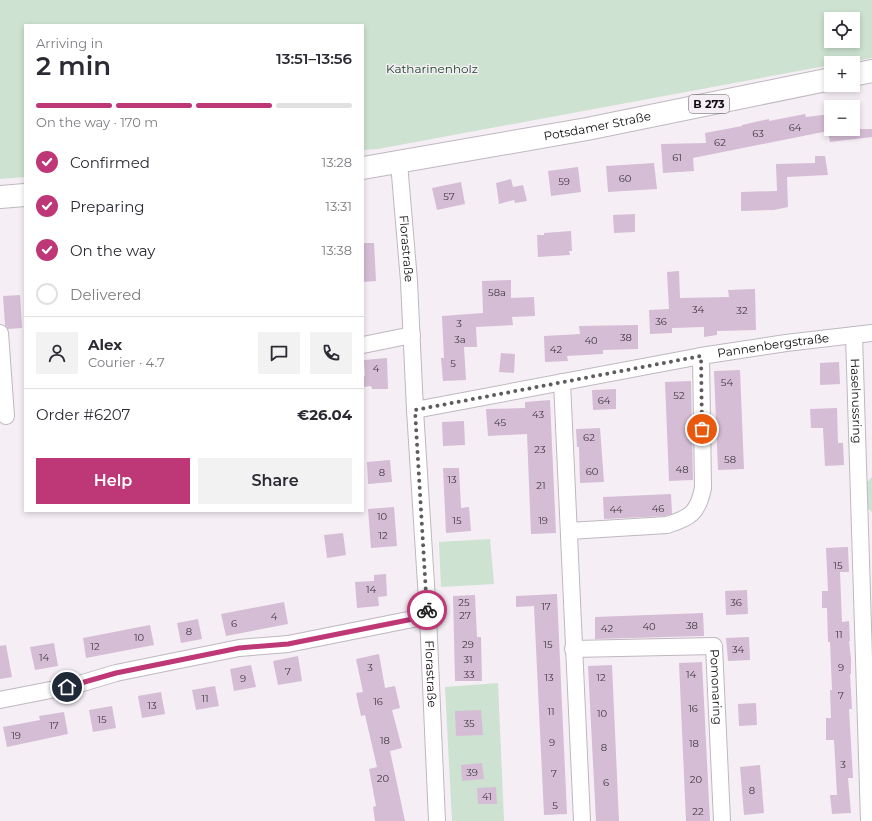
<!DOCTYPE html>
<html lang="en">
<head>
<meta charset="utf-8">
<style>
  body { margin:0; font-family:Montserrat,sans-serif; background:#f2f2f3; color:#2b2b33; height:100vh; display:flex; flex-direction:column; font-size:15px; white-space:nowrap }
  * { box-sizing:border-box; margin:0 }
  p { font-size:13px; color:#7c7c81 }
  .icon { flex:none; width:22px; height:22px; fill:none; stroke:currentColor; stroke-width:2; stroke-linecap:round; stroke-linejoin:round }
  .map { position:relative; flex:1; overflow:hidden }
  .side { position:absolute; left:24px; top:24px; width:340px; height:488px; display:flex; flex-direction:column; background:#fff; border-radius:0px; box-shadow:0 2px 6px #0003 }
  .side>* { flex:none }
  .controls { position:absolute; left:824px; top:12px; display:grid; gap:8px }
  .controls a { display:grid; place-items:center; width:36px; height:36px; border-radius:0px; background:#fff; box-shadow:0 2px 6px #0003; font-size:20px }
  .pin { position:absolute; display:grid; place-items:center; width:34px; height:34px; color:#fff; margin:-17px; border:2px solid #fff; border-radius:50%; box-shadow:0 1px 4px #0007 }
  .courier { position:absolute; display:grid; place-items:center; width:40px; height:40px; margin:-20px; border:3px solid #be3777; border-radius:50%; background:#fff; color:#222; box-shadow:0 1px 5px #0007 }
  .summary em { font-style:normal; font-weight:600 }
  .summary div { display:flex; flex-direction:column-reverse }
  .summary { display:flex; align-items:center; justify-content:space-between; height:68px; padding:0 12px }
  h1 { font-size:26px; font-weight:600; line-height:30px }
  .bar { display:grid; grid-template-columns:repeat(4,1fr); gap:6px 4px; align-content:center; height:48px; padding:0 12px }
  .bar i { height:5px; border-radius:3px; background:#e1e1e2 }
  .bar .selected { background:#be3777 }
  .bar p { grid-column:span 4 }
  .line { display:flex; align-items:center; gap:10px; padding:0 12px; border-top:1px solid #e1e1e2 }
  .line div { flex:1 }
  .round { display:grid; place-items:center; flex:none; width:42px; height:42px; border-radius:0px; background:#f2f2f3 }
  ol { padding:0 12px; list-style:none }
  li { display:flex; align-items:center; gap:12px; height:44px }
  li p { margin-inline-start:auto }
  li .icon { padding:4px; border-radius:50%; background:#be3777; color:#fff; stroke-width:4 }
  li:last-child { color:#7c7c81 }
  li i { width:22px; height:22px; border:2px solid #e1e1e2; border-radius:50% }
  .action { display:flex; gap:8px; margin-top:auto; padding:8px 12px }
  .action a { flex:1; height:46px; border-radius:0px; background:#be3777; color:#fff; font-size:16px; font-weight:600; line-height:46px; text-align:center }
  .action a+a { background:#f2f2f3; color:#2b2b33 }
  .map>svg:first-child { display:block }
  .green { fill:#cde2d1; fill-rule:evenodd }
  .building { fill:#d5bdd6 }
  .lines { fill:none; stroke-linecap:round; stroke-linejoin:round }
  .street-casing { stroke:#bfb8bf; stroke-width:18 }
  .primary-casing { stroke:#bfb8bf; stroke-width:24 }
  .street { stroke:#fff; stroke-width:16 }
  .primary { stroke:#fff; stroke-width:22 }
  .done { stroke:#5f5b5f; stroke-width:4; stroke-dasharray:0 7.2 }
  .route { stroke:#be3777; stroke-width:5 }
  .labels { text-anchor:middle; stroke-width:3; stroke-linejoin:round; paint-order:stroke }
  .number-label { font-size:10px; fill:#403840 }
  .shield { fill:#f6eef5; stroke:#545053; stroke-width:1 }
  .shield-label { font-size:11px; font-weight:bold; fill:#0e0c0e }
  .park-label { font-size:12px; fill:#164527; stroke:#f6eef5 }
  .street-label { font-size:12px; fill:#0e0c0e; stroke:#f6eef5 }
</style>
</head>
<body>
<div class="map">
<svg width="872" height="821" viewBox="0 0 872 821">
  <rect width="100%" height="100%" fill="#f6eef5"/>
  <path class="green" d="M 0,0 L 872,0 L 872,58 L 844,63 L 831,63 L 831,65 L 378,149 L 363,150 L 363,25 L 25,25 L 25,177 L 0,179 ZM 831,19 L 853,19 L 853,41 L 831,41 Z
    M 872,477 L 872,512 L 866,507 L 866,483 Z
    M 490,539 L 494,584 L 441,587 L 439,542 Z
    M 498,683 L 504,821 L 452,821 L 445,687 Z"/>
  <path class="building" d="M 805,114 L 806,117 L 831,114 L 831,129 L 872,129 L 872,137 L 830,142 L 828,131 L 693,158 L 694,171 L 663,173 L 661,144 L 706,143 L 705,133 L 742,126 L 742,125 L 769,119 L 769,121 Z
    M 815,156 L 825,156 L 828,175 L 787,177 L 788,207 L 774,210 L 741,211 L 741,192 L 777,191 L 776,164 L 815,163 Z
    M 654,163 L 657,189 L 608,192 L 606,166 Z
    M 578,167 L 581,192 L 551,196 L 548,171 Z
    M 511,179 L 513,187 L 523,185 L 527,201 L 515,203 L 514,200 L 499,204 L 496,183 Z
    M 461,182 L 465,204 L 437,210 L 432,188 Z
    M 635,214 L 635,232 L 614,233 L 613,215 Z
    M 571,231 L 572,251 L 569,251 L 570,255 L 538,257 L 537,235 L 544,235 L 544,233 Z
    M 363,243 L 374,243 L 376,281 L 363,282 Z
    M 679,271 L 680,298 L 729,297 L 728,290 L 755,289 L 756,330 L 717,331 L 717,335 L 704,337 L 704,327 L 672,328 L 672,333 L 650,334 L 649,310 L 669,309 L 667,272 Z
    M 511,280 L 511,298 L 534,297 L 535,316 L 512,317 L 513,325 L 476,327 L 477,347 L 464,347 L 466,380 L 443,381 L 441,358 L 444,358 L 442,316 L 483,313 L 482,281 Z
    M 20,295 L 22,328 L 8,329 L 5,325 L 3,296 Z
    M 638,325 L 638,349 L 603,350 L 603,354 L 567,356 L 568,361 L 545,362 L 544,336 L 580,334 L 579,326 Z
    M 501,353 L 515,354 L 514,373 L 499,372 Z
    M 387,358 L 388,389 L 372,389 L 371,386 L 363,387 L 363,376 L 365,376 L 364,360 Z
    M 839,362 L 840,384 L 820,385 L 820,363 Z
    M 740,370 L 744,469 L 718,470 L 714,371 Z
    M 691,381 L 693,480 L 669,481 L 665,382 Z
    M 616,389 L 616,409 L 593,410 L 592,390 Z
    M 550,400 L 556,533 L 531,534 L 527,434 L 488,436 L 486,409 L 525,408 L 525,402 Z
    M 837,408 L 838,443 L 843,443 L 844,465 L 825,466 L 823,428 L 811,428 L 810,409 Z
    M 464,421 L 465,445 L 443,446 L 442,422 Z
    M 600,428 L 604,482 L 580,483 L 579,447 L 577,447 L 576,429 Z
    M 390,460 L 392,482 L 368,484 L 367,462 Z
    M 443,468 L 459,468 L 461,508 L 469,507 L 471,531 L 446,533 Z
    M 671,494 L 672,514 L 665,516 L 604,519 L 603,497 Z
    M 394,507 L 397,546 L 371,548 L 368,509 Z
    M 343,533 L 346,555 L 327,558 L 324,535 Z
    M 848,547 L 849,572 L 840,572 L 842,622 L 849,621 L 850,641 L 849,641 L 851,659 L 851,674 L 850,674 L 852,709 L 849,709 L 853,778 L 848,778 L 851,813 L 832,814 L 830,795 L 837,795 L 834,740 L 826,740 L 826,718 L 831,718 L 830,690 L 832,690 L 830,642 L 828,642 L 827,608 L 822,608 L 822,591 L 828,591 L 826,548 Z
    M 386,574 L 387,596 L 378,597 L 379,606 L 357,608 L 355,582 L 374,581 L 374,575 Z
    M 747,590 L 748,614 L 726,615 L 725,591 Z
    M 557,594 L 567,814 L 544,815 L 534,606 L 516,607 L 516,596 Z
    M 475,595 L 477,637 L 481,637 L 482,681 L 455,681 L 453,596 Z
    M 284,602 L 288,624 L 226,636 L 221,614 Z
    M 703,613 L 704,636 L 595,639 L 595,617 Z
    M 198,619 L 202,639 L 181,643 L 177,623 Z
    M 150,625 L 154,645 L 86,658 L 83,638 Z
    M 749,637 L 750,660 L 728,661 L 726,638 Z
    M 54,643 L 58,666 L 35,670 L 30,647 Z
    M 6,645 L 12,677 L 0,679 L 0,646 Z
    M 379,654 L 385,688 L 395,686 L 400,708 L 392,710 L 402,748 L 390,751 L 405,821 L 375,821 L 373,807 L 376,806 L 369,769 L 377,767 L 365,715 L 361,716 L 356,693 L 363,692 L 356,659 Z
    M 298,656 L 302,681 L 278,685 L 273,661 Z
    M 702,662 L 710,821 L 686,821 L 679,663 Z
    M 251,665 L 256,687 L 234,691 L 230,669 Z
    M 612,665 L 619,821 L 596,821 L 588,666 Z
    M 215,686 L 219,706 L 196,710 L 192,690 Z
    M 161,692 L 165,714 L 142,718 L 138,696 Z
    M 756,703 L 757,725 L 739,726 L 738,704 Z
    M 112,706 L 116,728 L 93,732 L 89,710 Z
    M 481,710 L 483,735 L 456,736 L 455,711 Z
    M 64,712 L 68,734 L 7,747 L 3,727 L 40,720 L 39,716 Z
    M 482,763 L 484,779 L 462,781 L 461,765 Z
    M 760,765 L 764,813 L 744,815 L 740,767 Z
    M 496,787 L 497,804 L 478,804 L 477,788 Z"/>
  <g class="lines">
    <defs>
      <g id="street">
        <path id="s1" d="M 399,163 L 409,281 L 415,410 L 428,616 L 437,821"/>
        <path d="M 0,333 L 6,416"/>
        <path id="s2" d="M 854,335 L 869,821"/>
        <path d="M 363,345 L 412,335"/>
        <path d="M 562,382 L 582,821"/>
        <path id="s3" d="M 415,410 L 701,356 L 786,343 L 872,333"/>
        <path d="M 569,531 L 667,525 C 690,518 698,513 703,488 L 701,356"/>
        <path id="s4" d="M 573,649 L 714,646 L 722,821"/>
        <path d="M 0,700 L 76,685 L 116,673 L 239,648 L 288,644 L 428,616"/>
      </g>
      <g id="primary">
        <path d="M 853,75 L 872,71"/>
        <path id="s5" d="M 363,168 L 587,129 L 831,79"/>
        <path d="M 0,197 L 25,195"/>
      </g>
    </defs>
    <use href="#street" class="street-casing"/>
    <use href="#primary" class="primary-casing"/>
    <use href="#street" class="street"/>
    <use href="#primary" class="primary"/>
  </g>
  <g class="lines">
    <path class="done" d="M 427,610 L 415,410 L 701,356 L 702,429"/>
    <path class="route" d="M 67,687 L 116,673 L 239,648 L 288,644 L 428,616 L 427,610"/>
  </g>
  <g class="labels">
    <g class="number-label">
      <text x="795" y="131">64</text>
      <text x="758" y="137">63</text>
      <text x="720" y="146">62</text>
      <text x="677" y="161">61</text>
      <text x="625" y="182">60</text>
      <text x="564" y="185">59</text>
      <text x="449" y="200">57</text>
      <text x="497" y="296">58a</text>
      <text x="698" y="313">34</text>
      <text x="742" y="314">32</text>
      <text x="661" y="325">36</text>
      <text x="459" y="327">3</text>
      <text x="626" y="341">38</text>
      <text x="460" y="343">3a</text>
      <text x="591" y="344">40</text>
      <text x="556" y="353">42</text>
      <text x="453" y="367">5</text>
      <text x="376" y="372">4</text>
      <text x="727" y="386">54</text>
      <text x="679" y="399">52</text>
      <text x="604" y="404">64</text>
      <text x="538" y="418">43</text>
      <text x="500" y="426">45</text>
      <text x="589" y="441">62</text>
      <text x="540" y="453">23</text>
      <text x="730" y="463">58</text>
      <text x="682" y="473">48</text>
      <text x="592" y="475">60</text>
      <text x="382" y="476">8</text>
      <text x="452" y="483">13</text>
      <text x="541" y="489">21</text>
      <text x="658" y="512">46</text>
      <text x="616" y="513">44</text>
      <text x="382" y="520">10</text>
      <text x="457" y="524">15</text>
      <text x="543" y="524">19</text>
      <text x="383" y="539">12</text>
      <text x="838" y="569">15</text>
      <text x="371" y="593">14</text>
      <text x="464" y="606">25</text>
      <text x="736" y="606">36</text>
      <text x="546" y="610">17</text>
      <text x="465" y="619">27</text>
      <text x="274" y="620">4</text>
      <text x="234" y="627">6</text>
      <text x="692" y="629">38</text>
      <text x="649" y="630">40</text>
      <text x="607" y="632">42</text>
      <text x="189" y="635">8</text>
      <text x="839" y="638">11</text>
      <text x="139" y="641">10</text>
      <text x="468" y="648">29</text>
      <text x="548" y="648">15</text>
      <text x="95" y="650">12</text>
      <text x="738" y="653">34</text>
      <text x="44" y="661">14</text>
      <text x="468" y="663">31</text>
      <text x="370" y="671">3</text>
      <text x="841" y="671">9</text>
      <text x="288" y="675">7</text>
      <text x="469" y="678">33</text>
      <text x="691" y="678">14</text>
      <text x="549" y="681">13</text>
      <text x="601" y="681">12</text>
      <text x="243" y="682">9</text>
      <text x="841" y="699">7</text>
      <text x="205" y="702">11</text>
      <text x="378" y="705">16</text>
      <text x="152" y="709">13</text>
      <text x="693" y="712">16</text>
      <text x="551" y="715">11</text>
      <text x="602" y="717">10</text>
      <text x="102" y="723">15</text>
      <text x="469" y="727">35</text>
      <text x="54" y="729">17</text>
      <text x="16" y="739">19</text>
      <text x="385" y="744">18</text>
      <text x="552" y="746">9</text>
      <text x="694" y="747">18</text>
      <text x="604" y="751">8</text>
      <text x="843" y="768">3</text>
      <text x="472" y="776">39</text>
      <text x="554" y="777">7</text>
      <text x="383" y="782">20</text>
      <text x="696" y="783">20</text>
      <text x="606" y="786">6</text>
      <text x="752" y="794">8</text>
      <text x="487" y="800">41</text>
      <text x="555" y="809">5</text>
      <text x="698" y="815">22</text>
    </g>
    <rect class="shield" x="689" y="95" width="40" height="18" rx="3"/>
    <g class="shield-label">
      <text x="709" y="108">B 273</text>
    </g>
    <g class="park-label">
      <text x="432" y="73">Katharinenholz</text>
    </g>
    <g class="street-label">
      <text dy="4" stroke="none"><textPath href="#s5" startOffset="238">Potsdamer Straße</textPath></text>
      <text dy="4" stroke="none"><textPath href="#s1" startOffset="86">Florastraße</textPath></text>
      <text dy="4" stroke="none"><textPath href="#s3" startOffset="364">Pannenbergstraße</textPath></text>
      <text dy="4" stroke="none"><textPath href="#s2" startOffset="66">Haselnussring</textPath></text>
      <text dy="4" stroke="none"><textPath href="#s1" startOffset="512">Florastraße</textPath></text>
      <text dy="4" stroke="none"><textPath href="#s4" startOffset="182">Pomonaring</textPath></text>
    </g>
  </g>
</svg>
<div class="controls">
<a><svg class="icon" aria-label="locate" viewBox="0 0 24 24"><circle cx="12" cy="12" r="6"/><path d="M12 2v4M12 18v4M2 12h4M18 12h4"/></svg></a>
<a>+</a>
<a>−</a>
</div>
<div class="pin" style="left:702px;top:429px;background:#ea580c"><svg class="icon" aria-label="bag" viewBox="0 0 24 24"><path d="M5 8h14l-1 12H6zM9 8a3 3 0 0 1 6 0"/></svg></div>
<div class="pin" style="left:67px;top:687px;background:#1f2937"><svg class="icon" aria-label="home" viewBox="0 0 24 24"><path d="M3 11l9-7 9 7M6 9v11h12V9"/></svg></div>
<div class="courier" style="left:427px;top:610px"><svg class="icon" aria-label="bike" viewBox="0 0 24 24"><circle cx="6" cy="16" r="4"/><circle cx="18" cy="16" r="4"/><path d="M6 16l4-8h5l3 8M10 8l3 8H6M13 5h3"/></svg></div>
<section class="side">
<div class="summary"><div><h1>2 min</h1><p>Arriving in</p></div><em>13:51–13:56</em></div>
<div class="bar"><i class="selected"></i><i class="selected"></i><i class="selected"></i><i></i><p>On the way · 170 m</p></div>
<ol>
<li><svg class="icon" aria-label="check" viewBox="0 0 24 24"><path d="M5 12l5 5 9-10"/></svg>Confirmed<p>13:28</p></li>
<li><svg class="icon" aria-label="check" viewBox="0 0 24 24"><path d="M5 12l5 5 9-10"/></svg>Preparing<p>13:31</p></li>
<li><svg class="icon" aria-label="check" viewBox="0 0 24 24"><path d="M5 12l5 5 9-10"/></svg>On the way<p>13:38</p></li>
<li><i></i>Delivered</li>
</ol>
<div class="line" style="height:72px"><a class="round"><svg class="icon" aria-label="person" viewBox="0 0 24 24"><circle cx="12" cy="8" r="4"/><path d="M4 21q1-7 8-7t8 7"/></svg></a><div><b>Alex</b><p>Courier · 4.7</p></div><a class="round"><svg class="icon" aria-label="chat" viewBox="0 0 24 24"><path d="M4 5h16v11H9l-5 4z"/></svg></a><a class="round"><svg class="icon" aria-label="phone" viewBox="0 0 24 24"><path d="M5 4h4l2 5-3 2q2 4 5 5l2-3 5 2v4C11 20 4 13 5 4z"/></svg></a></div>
<div class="line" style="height:52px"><div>Order #6207</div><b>€26.04</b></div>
<div class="action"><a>Help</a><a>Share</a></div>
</section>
</div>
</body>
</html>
